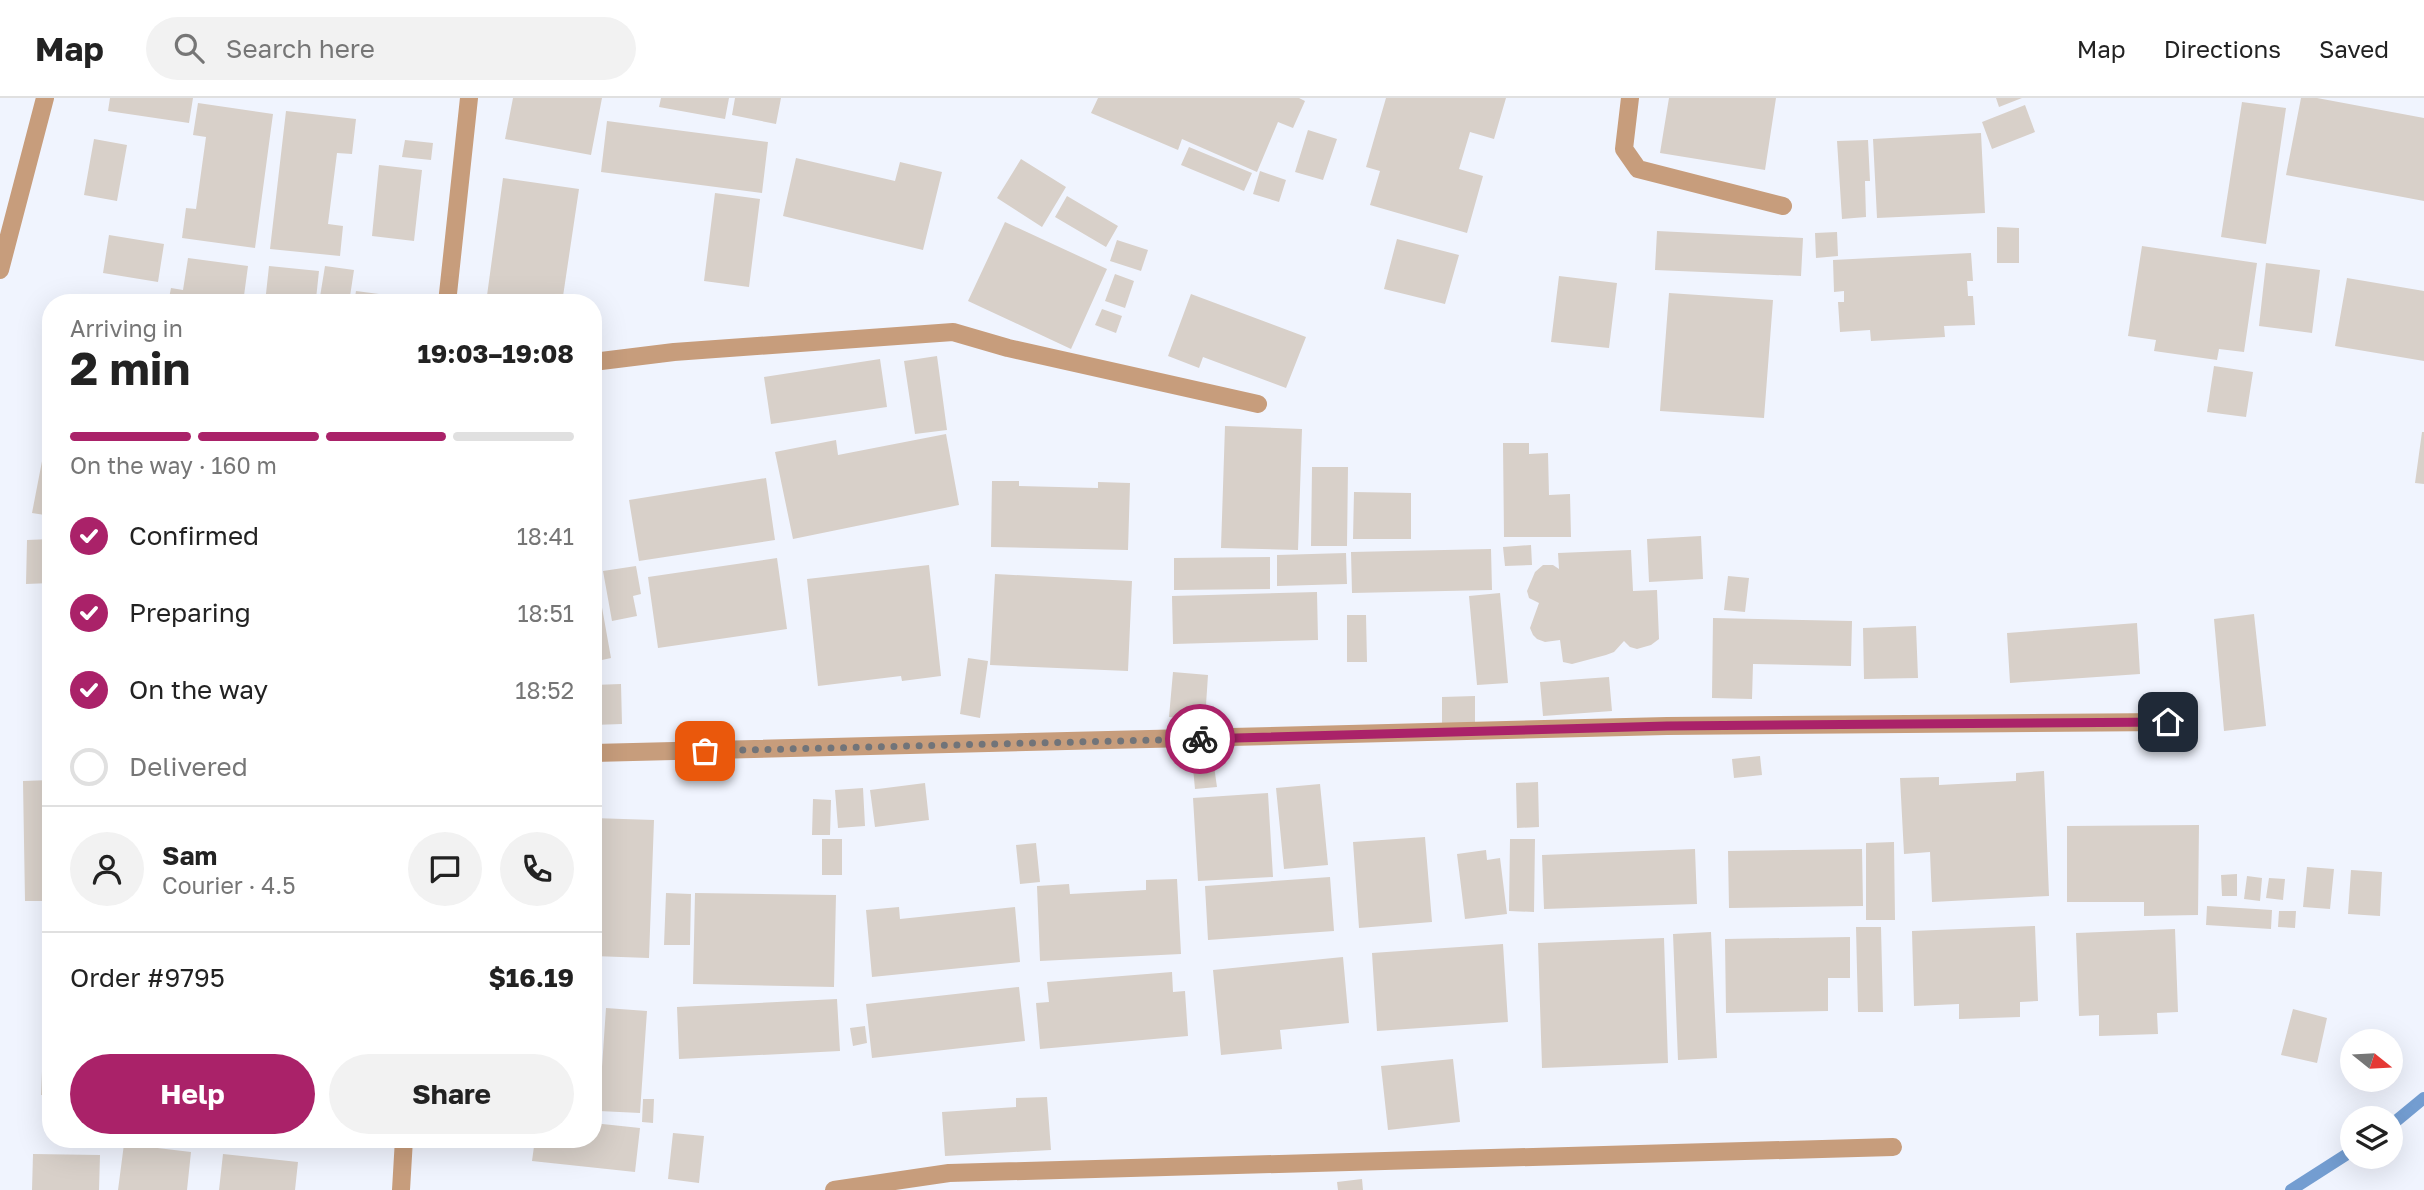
<!DOCTYPE html>
<html lang="en">
<head>
<meta charset="utf-8">
<style>
  body { margin:0; font-family:"Golos Text",sans-serif; background:#f2f2f2; color:#222; height:100vh; display:flex; flex-direction:column; font-size:26px; white-space:nowrap }
  * { box-sizing:border-box; margin:0 }
  p { font-size:23px; color:#767676 }
  .icon { flex:none; width:38px; height:38px; fill:none; stroke:currentColor; stroke-width:2; stroke-linecap:round; stroke-linejoin:round }
  .map { position:relative; flex:1; overflow:hidden }
  .sheet { position:absolute; left:42px; top:196px; width:560px; height:854px; display:flex; flex-direction:column; background:#fff; border-radius:28px; box-shadow:0 7px 28px #0002 }
  .sheet>* { flex:none }
  .needle { width:46px; rotate:108deg }
  .buttons { position:absolute; left:2340px; top:931px; display:grid; gap:14px }
  .buttons a { display:grid; place-items:center; width:63px; height:63px; border-radius:50%; background:#fff; box-shadow:0 7px 28px #0002; font-size:35px }
  .pin { position:absolute; display:grid; place-items:center; width:60px; height:60px; color:#fff; margin:-30px; border-radius:14px; box-shadow:0 4px 10px #0006 }
  .courier { position:absolute; display:grid; place-items:center; width:70px; height:70px; margin:-35px; border:5px solid #aa2269; border-radius:50%; background:#fff; color:#222; box-shadow:0 2px 9px #0007 }
  .headline em { font-style:normal; font-weight:700 }
  .headline div { display:flex; flex-direction:column-reverse }
  .headline { display:flex; align-items:center; justify-content:space-between; height:119px; padding:0 28px }
  h1 { font-size:46px; font-weight:700; line-height:52px }
  .bar { display:grid; grid-template-columns:repeat(4,1fr); gap:10px 7px; align-content:center; height:84px; padding:0 28px }
  .bar i { height:9px; border-radius:5px; background:#e0e0e0 }
  .bar .active { background:#aa2269 }
  .bar p { grid-column:span 4 }
  .line { display:flex; align-items:center; gap:18px; padding:0 28px; border-top:2px solid #e0e0e0 }
  .line div { flex:1 }
  .round { display:grid; place-items:center; flex:none; width:74px; height:74px; border-radius:37px; background:#f2f2f2 }
  ol { padding:0 28px; list-style:none }
  li { display:flex; align-items:center; gap:21px; height:77px }
  li p { margin-inline-start:auto }
  li .icon { padding:7px; border-radius:50%; background:#aa2269; color:#fff; stroke-width:4 }
  li:last-child { color:#767676 }
  li i { width:38px; height:38px; border:4px solid #e0e0e0; border-radius:50% }
  .primary-button { display:flex; gap:14px; margin-top:auto; padding:14px 28px }
  .primary-button a { flex:1; height:80px; border-radius:42px; background:#aa2269; color:#fff; font-size:28px; font-weight:700; line-height:80px; text-align:center }
  .primary-button a+a { background:#f2f2f2; color:#222 }
  header { display:flex; align-items:center; gap:42px; box-sizing:border-box; height:98px; padding:0 35px; background:#fff; border-bottom:2px solid #e0e0e0 }
  header strong { font-size:33px }
  nav { display:flex; gap:38px; margin-inline-start:auto; font-size:24px }
  .search { width:490px; height:63px; background:#f2f2f2; display:flex; align-items:center; gap:18px; box-sizing:border-box; padding:0 24px; border-radius:38px; color:#767676; font-size:26px }
  .map>svg:first-child { display:block }
  .lines { fill:none; stroke-linecap:round; stroke-linejoin:round }
  .stream { stroke:#739dd1; stroke-width:12 }
  .building { fill:#d8d0c9 }
  .minor { stroke:#c79d7c; stroke-width:18 }
  .tertiary { stroke:#c79d7c; stroke-width:18 }
  .done { stroke:#717479; stroke-width:7; stroke-dasharray:0 12.6 }
  .route { stroke:#aa2269; stroke-width:9 }
</style>
</head>
<body>
<header>
<strong>Map</strong>
<div class="search"><svg class="icon" aria-label="search" viewBox="0 0 24 24"><circle cx="10" cy="10" r="6"/><path d="M15 15l6 6"/></svg>Search here</div>
<nav><a>Map</a><a>Directions</a><a>Saved</a></nav>
</header>
<div class="map">
<svg width="2424" height="1092" viewBox="0 0 2424 1092">
  <rect width="100%" height="100%" fill="#f0f4fe"/>
  <g class="lines">
    <path class="stream" d="M 2390,1028 L 2424,1000
      M 2291,1092 L 2352,1053"/>
  </g>
  <path class="building" d="M 110,0 L 193,0 L 189,25 L 108,13 Z
    M 513,0 L 602,0 L 591,57 L 505,41 Z
    M 661,0 L 729,0 L 725,21 L 659,9 Z
    M 735,0 L 781,0 L 776,26 L 732,17 Z
    M 1098,0 L 1299,0 L 1305,3 L 1293,30 L 1278,24 L 1257,74 L 1182,41 L 1178,52 L 1091,15 Z
    M 1386,0 L 1506,0 L 1494,41 L 1470,34 L 1459,71 L 1483,78 L 1467,135 L 1370,107 L 1380,73 L 1366,69 Z
    M 1669,0 L 1776,0 L 1765,72 L 1660,55 Z
    M 1996,0 L 2022,0 L 1999,9 Z
    M 2301,0 L 2317,0 L 2424,20 L 2424,103 L 2286,77 Z
    M 2242,4 L 2286,10 L 2266,146 L 2221,139 Z
    M 198,5 L 273,16 L 255,150 L 182,140 L 186,110 L 196,111 L 206,39 L 193,37 Z
    M 2025,7 L 2035,34 L 1992,51 L 1982,24 Z
    M 286,13 L 356,21 L 352,56 L 337,55 L 328,126 L 343,128 L 340,158 L 270,151 Z
    M 607,23 L 768,44 L 762,95 L 601,74 Z
    M 1308,32 L 1337,41 L 1323,82 L 1295,74 Z
    M 1981,35 L 1985,115 L 1877,120 L 1873,41 Z
    M 94,41 L 127,47 L 117,103 L 84,97 Z
    M 405,42 L 433,45 L 431,62 L 402,59 Z
    M 1868,42 L 1870,83 L 1865,83 L 1866,119 L 1842,121 L 1837,43 Z
    M 1189,49 L 1252,75 L 1244,93 L 1181,67 Z
    M 796,60 L 895,83 L 900,64 L 942,74 L 923,152 L 783,118 Z
    M 1021,61 L 1066,89 L 1042,129 L 997,100 Z
    M 379,67 L 422,72 L 414,143 L 372,138 Z
    M 1260,73 L 1286,82 L 1279,104 L 1253,96 Z
    M 503,80 L 579,91 L 562,205 L 486,205 Z
    M 715,95 L 760,101 L 749,189 L 704,183 Z
    M 1067,98 L 1118,128 L 1106,149 L 1055,119 Z
    M 1005,124 L 1107,171 L 1071,251 L 968,203 Z
    M 1997,129 L 2019,130 L 2019,165 L 1997,165 Z
    M 1657,133 L 1803,140 L 1801,178 L 1655,172 Z
    M 1837,134 L 1838,158 L 1816,160 L 1815,135 Z
    M 109,137 L 164,146 L 158,184 L 103,175 Z
    M 1397,141 L 1459,157 L 1445,206 L 1384,191 Z
    M 1117,142 L 1148,152 L 1141,173 L 1110,163 Z
    M 2142,148 L 2257,165 L 2244,254 L 2219,251 L 2217,262 L 2154,253 L 2156,242 L 2128,238 Z
    M 1971,155 L 1973,183 L 1967,183 L 1968,198 L 1973,198 L 1975,227 L 1944,228 L 1945,239 L 1871,243 L 1870,232 L 1840,234 L 1838,204 L 1844,204 L 1844,193 L 1834,194 L 1833,162 Z
    M 188,160 L 248,168 L 243,205 L 168,205 L 171,190 L 183,192 Z
    M 2266,165 L 2320,172 L 2312,235 L 2259,228 Z
    M 269,168 L 319,173 L 316,201 L 304,200 L 303,205 L 265,205 Z
    M 325,168 L 354,172 L 349,205 L 319,205 Z
    M 1115,176 L 1134,183 L 1125,210 L 1105,203 Z
    M 1559,178 L 1617,185 L 1609,250 L 1551,244 Z
    M 2347,180 L 2424,193 L 2424,263 L 2335,248 Z
    M 356,193 L 417,201 L 416,205 L 354,205 Z
    M 1669,195 L 1773,202 L 1764,320 L 1660,313 Z
    M 1191,196 L 1306,239 L 1286,290 L 1203,259 L 1199,270 L 1168,258 Z
    M 1102,211 L 1122,218 L 1116,235 L 1095,227 Z
    M 937,258 L 947,332 L 915,336 L 904,263 Z
    M 880,261 L 887,309 L 771,326 L 764,279 Z
    M 2214,268 L 2253,274 L 2246,319 L 2207,314 Z
    M 49,327 L 51,328 L 51,418 L 32,415 Z
    M 1225,328 L 1302,331 L 1298,452 L 1221,450 Z
    M 2422,334 L 2424,334 L 2424,386 L 2415,385 Z
    M 946,336 L 959,407 L 793,441 L 775,354 L 836,342 L 838,357 Z
    M 1503,345 L 1529,345 L 1529,356 L 1548,355 L 1549,397 L 1570,396 L 1571,439 L 1504,439 Z
    M 1312,369 L 1348,369 L 1347,448 L 1311,448 Z
    M 766,380 L 775,442 L 639,463 L 629,402 Z
    M 992,383 L 1019,383 L 1019,388 L 1098,390 L 1098,384 L 1130,385 L 1128,452 L 991,449 Z
    M 1354,394 L 1411,395 L 1411,441 L 1353,441 Z
    M 1701,438 L 1703,481 L 1649,484 L 1647,441 Z
    M 51,441 L 51,485 L 26,486 L 27,442 Z
    M 1531,447 L 1532,467 L 1505,468 L 1503,449 Z
    M 1491,451 L 1492,492 L 1352,495 L 1351,454 Z
    M 1631,452 L 1633,493 L 1657,492 L 1659,541 L 1651,547 L 1637,551 L 1630,549 L 1624,543 L 1614,554 L 1606,557 L 1572,566 L 1563,564 L 1560,542 L 1545,544 L 1537,541 L 1533,537 L 1530,530 L 1539,505 L 1529,500 L 1527,493 L 1535,474 L 1543,467 L 1553,467 L 1559,471 L 1558,455 Z
    M 1346,455 L 1347,486 L 1277,488 L 1277,457 Z
    M 1270,459 L 1270,491 L 1174,492 L 1174,460 Z
    M 777,460 L 787,531 L 658,550 L 648,479 Z
    M 929,467 L 941,578 L 902,583 L 901,578 L 818,588 L 807,481 Z
    M 636,468 L 641,496 L 633,498 L 637,518 L 612,523 L 603,473 Z
    M 995,476 L 1132,483 L 1128,573 L 990,567 Z
    M 1728,478 L 1749,480 L 1745,514 L 1724,512 Z
    M 598,487 L 611,560 L 593,564 L 593,488 Z
    M 1317,494 L 1318,542 L 1173,546 L 1172,498 Z
    M 1500,495 L 1508,585 L 1477,587 L 1469,498 Z
    M 2254,516 L 2266,628 L 2224,633 L 2214,521 Z
    M 1347,517 L 1366,517 L 1367,564 L 1347,564 Z
    M 1713,520 L 1852,523 L 1851,568 L 1753,566 L 1752,601 L 1712,600 Z
    M 2137,525 L 2140,576 L 2010,585 L 2007,535 Z
    M 1916,528 L 1918,580 L 1864,581 L 1863,530 Z
    M 968,560 L 988,563 L 980,620 L 960,616 Z
    M 1173,574 L 1208,577 L 1205,622 L 1169,619 Z
    M 1609,579 L 1612,613 L 1543,618 L 1540,584 Z
    M 621,586 L 622,626 L 593,627 L 593,587 Z
    M 1475,598 L 1475,625 L 1442,625 L 1442,599 Z
    M 1760,658 L 1762,677 L 1734,680 L 1732,661 Z
    M 1214,668 L 1217,689 L 1195,691 L 1193,670 Z
    M 2044,673 L 2049,798 L 1932,804 L 1930,754 L 1904,756 L 1900,680 L 1939,679 L 1939,687 L 2016,683 L 2016,675 Z
    M 51,682 L 51,803 L 25,803 L 23,683 Z
    M 1538,684 L 1539,729 L 1517,730 L 1516,685 Z
    M 925,685 L 929,722 L 875,729 L 870,692 Z
    M 1320,686 L 1328,767 L 1284,771 L 1276,690 Z
    M 863,690 L 865,728 L 838,730 L 835,692 Z
    M 1268,695 L 1273,779 L 1198,783 L 1193,700 Z
    M 813,701 L 831,702 L 830,737 L 812,737 Z
    M 593,720 L 654,722 L 649,860 L 593,858 Z
    M 2199,727 L 2198,817 L 2144,818 L 2144,804 L 2067,804 L 2067,728 Z
    M 1425,739 L 1432,824 L 1359,830 L 1353,744 Z
    M 822,741 L 842,741 L 842,777 L 822,777 Z
    M 1510,741 L 1535,741 L 1534,814 L 1509,813 Z
    M 1894,744 L 1895,822 L 1866,822 L 1866,745 Z
    M 1036,745 L 1040,784 L 1020,786 L 1016,747 Z
    M 1695,751 L 1697,806 L 1544,811 L 1542,757 Z
    M 1862,751 L 1863,808 L 1729,810 L 1728,753 Z
    M 1486,752 L 1487,762 L 1500,760 L 1507,816 L 1465,821 L 1457,756 Z
    M 2307,769 L 2334,771 L 2330,811 L 2303,809 Z
    M 2351,772 L 2382,774 L 2380,818 L 2348,816 Z
    M 2237,776 L 2237,798 L 2222,798 L 2221,777 Z
    M 2247,778 L 2262,780 L 2260,803 L 2244,801 Z
    M 1330,779 L 1334,833 L 1208,842 L 1205,788 Z
    M 2269,780 L 2285,781 L 2283,802 L 2266,800 Z
    M 1177,781 L 1181,856 L 1040,863 L 1037,788 L 1069,786 L 1070,796 L 1146,792 L 1146,782 Z
    M 666,795 L 691,796 L 690,847 L 664,847 Z
    M 695,795 L 836,797 L 834,889 L 693,886 Z
    M 2207,808 L 2272,812 L 2271,831 L 2206,827 Z
    M 899,809 L 900,821 L 1015,809 L 1020,864 L 872,879 L 866,812 Z
    M 2279,813 L 2296,813 L 2295,830 L 2278,829 Z
    M 2035,828 L 2038,903 L 2020,904 L 2020,919 L 1959,921 L 1959,906 L 1914,908 L 1912,833 Z
    M 1856,829 L 1881,829 L 1883,914 L 1858,914 Z
    M 2175,831 L 2178,914 L 2157,915 L 2158,936 L 2099,938 L 2099,917 L 2079,918 L 2076,835 Z
    M 1711,834 L 1717,960 L 1678,962 L 1673,836 Z
    M 1850,839 L 1850,880 L 1828,880 L 1828,913 L 1726,915 L 1725,841 Z
    M 1664,840 L 1668,965 L 1542,970 L 1538,845 Z
    M 1503,846 L 1508,924 L 1377,933 L 1372,855 Z
    M 1343,859 L 1349,925 L 1280,932 L 1282,951 L 1221,957 L 1213,872 Z
    M 1172,874 L 1173,894 L 1185,893 L 1188,938 L 1040,951 L 1036,905 L 1049,904 L 1047,884 Z
    M 1019,889 L 1025,943 L 872,960 L 866,906 Z
    M 837,901 L 840,953 L 679,961 L 677,909 Z
    M 606,910 L 647,913 L 640,1015 L 599,1013 Z
    M 2293,911 L 2327,920 L 2317,965 L 2281,957 Z
    M 865,928 L 867,945 L 853,948 L 850,930 Z
    M 43,950 L 51,950 L 51,997 L 41,997 Z
    M 1453,961 L 1460,1024 L 1388,1032 L 1381,968 Z
    M 1047,999 L 1051,1052 L 945,1058 L 942,1014 L 1016,1009 L 1016,1000 Z
    M 643,1001 L 654,1001 L 653,1025 L 642,1024 Z
    M 593,1025 L 640,1030 L 635,1074 L 532,1063 L 535,1041 L 593,1041 Z
    M 673,1035 L 704,1038 L 699,1085 L 668,1081 Z
    M 124,1046 L 191,1054 L 187,1092 L 118,1092 Z
    M 33,1056 L 100,1057 L 99,1092 L 32,1092 Z
    M 223,1056 L 298,1064 L 295,1092 L 219,1092 Z
    M 1362,1081 L 1363,1092 L 1338,1092 L 1337,1084 Z"/>
  <g class="lines">
    <path class="minor" d="M 1630,0 L 1624,51 L 1638,71 L 1783,108
      M 447,205 L 469,0
      M 593,264 L 674,254 L 953,234 L 1008,250 L 1258,306
      M 593,655 L 1667,628 L 2168,624
      M 401,1092 L 404,1041
      M 834,1092 L 949,1075 L 1893,1049"/>
    <path class="tertiary" d="M 0,172 L 45,0"/>
  </g>
  <g class="lines">
    <path class="done" d="M 705,653 L 1200,641"/>
    <path class="route" d="M 1200,641 L 1667,628 L 2168,624"/>
  </g>
</svg>
<div class="buttons">
<a><svg class="needle" viewBox="-14 -14 28 28"><path d="M0-13l5 13h-10z" fill="#e53935"/><path d="M0 13l5-13h-10z" fill="#767676"/></svg></a>
<a><svg class="icon" aria-label="layers" viewBox="0 0 24 24"><path d="M12 4l9 5-9 5-9-5zM3 14l9 5 9-5"/></svg></a>
</div>
<div class="pin" style="left:705px;top:653px;background:#ea580c"><svg class="icon" aria-label="bag" viewBox="0 0 24 24"><path d="M5 8h14l-1 12H6zM9 8a3 3 0 0 1 6 0"/></svg></div>
<div class="pin" style="left:2168px;top:624px;background:#1f2937"><svg class="icon" aria-label="home" viewBox="0 0 24 24"><path d="M3 11l9-7 9 7M6 9v11h12V9"/></svg></div>
<div class="courier" style="left:1200px;top:641px"><svg class="icon" aria-label="bike" viewBox="0 0 24 24"><circle cx="6" cy="16" r="4"/><circle cx="18" cy="16" r="4"/><path d="M6 16l4-8h5l3 8M10 8l3 8H6M13 5h3"/></svg></div>
<section class="sheet">
<div class="headline"><div><h1>2 min</h1><p>Arriving in</p></div><em>19:03–19:08</em></div>
<div class="bar"><i class="active"></i><i class="active"></i><i class="active"></i><i></i><p>On the way · 160 m</p></div>
<ol>
<li><svg class="icon" aria-label="check" viewBox="0 0 24 24"><path d="M5 12l5 5 9-10"/></svg>Confirmed<p>18:41</p></li>
<li><svg class="icon" aria-label="check" viewBox="0 0 24 24"><path d="M5 12l5 5 9-10"/></svg>Preparing<p>18:51</p></li>
<li><svg class="icon" aria-label="check" viewBox="0 0 24 24"><path d="M5 12l5 5 9-10"/></svg>On the way<p>18:52</p></li>
<li><i></i>Delivered</li>
</ol>
<div class="line" style="height:126px"><a class="round"><svg class="icon" aria-label="person" viewBox="0 0 24 24"><circle cx="12" cy="8" r="4"/><path d="M4 21q1-7 8-7t8 7"/></svg></a><div><b>Sam</b><p>Courier · 4.5</p></div><a class="round"><svg class="icon" aria-label="chat" viewBox="0 0 24 24"><path d="M4 5h16v11H9l-5 4z"/></svg></a><a class="round"><svg class="icon" aria-label="phone" viewBox="0 0 24 24"><path d="M5 4h4l2 5-3 2q2 4 5 5l2-3 5 2v4C11 20 4 13 5 4z"/></svg></a></div>
<div class="line" style="height:91px"><div>Order #9795</div><b>$16.19</b></div>
<div class="primary-button"><a>Help</a><a>Share</a></div>
</section>
</div>
</body>
</html>
